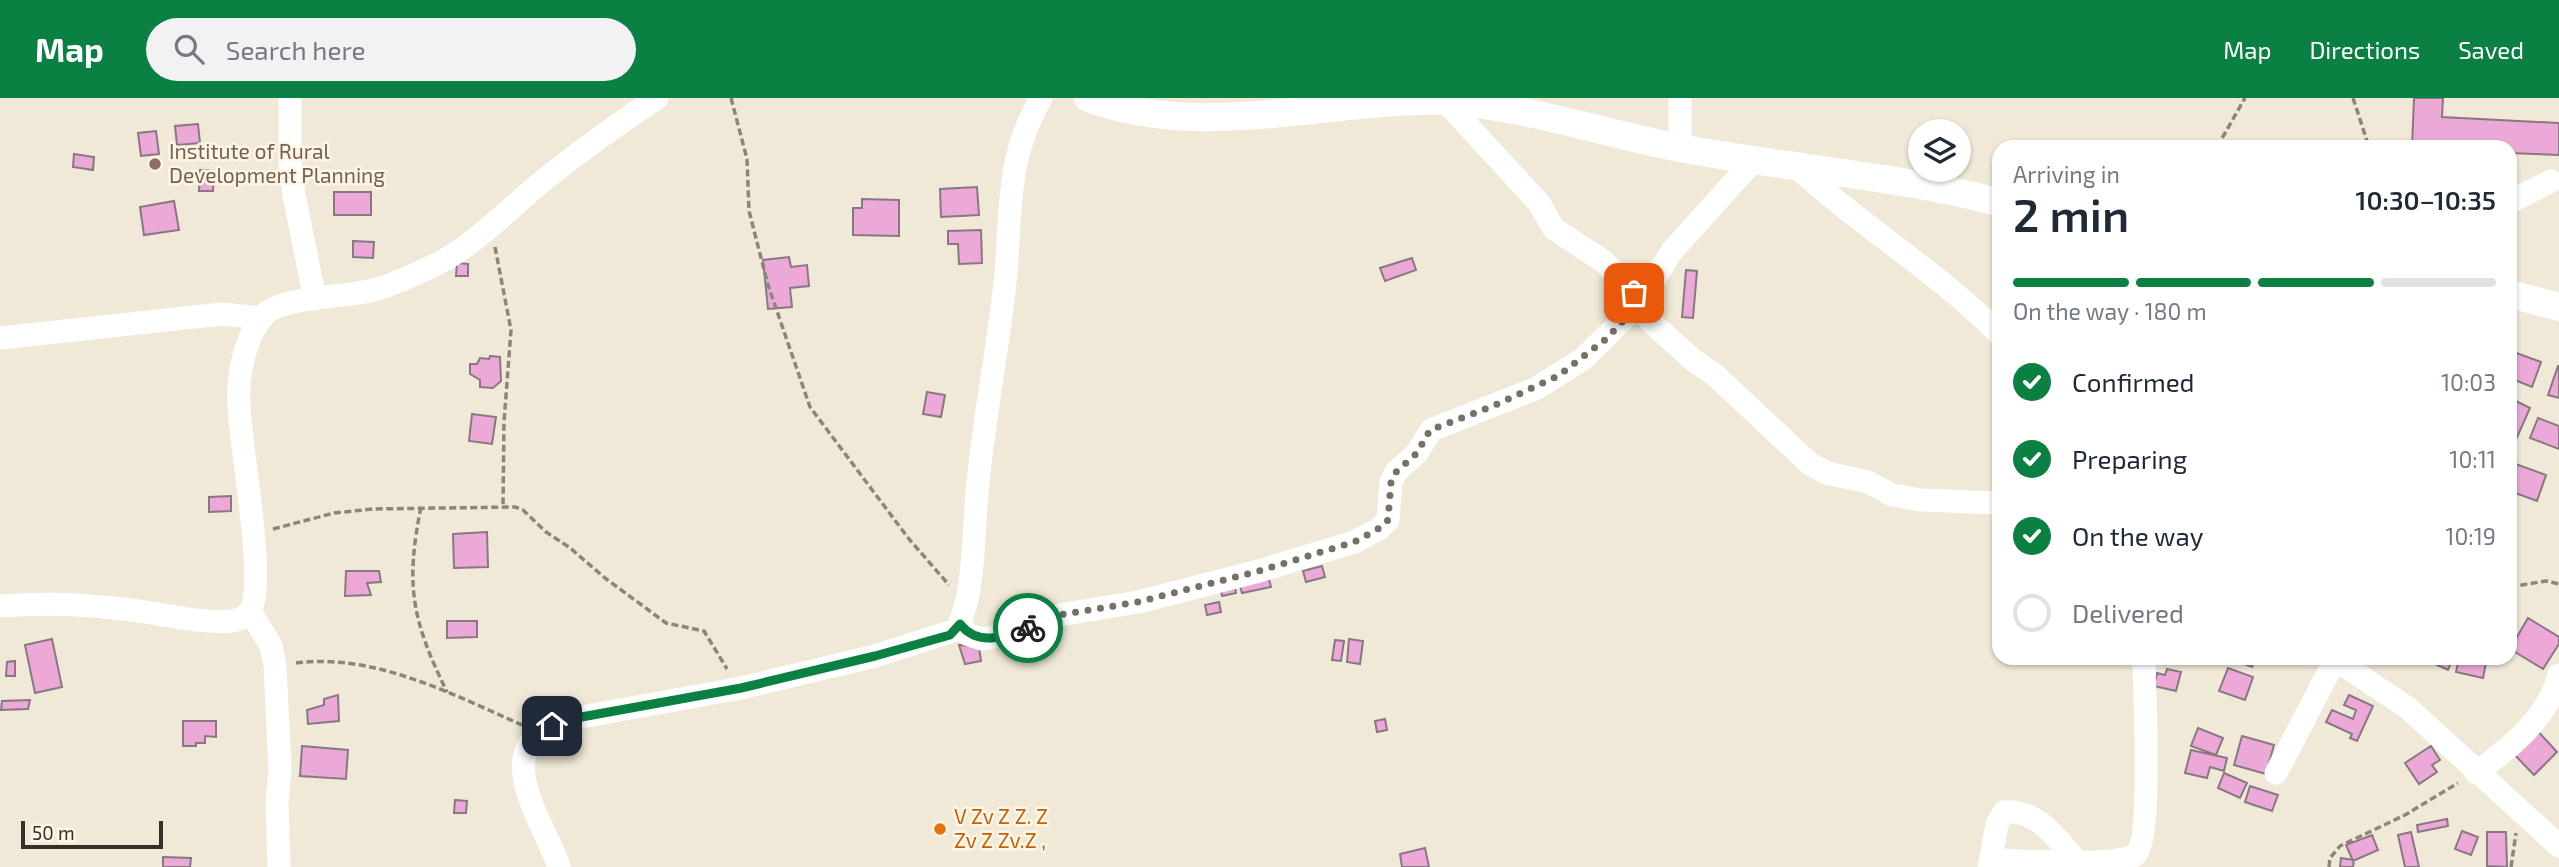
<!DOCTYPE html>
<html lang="en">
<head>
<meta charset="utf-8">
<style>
  body { margin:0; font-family:"Exo 2",sans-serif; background:#f2f2f3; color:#1f2937; height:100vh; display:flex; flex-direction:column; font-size:26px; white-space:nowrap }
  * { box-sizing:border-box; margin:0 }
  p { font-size:23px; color:#747a83 }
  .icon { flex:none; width:38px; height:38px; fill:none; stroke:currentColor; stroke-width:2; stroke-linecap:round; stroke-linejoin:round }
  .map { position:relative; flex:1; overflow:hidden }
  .sheet { position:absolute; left:1992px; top:42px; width:525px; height:525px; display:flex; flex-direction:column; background:#fff; border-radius:21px; box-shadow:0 2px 5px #0004 }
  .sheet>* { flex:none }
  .tools { position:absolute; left:1908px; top:21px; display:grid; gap:14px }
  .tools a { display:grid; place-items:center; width:63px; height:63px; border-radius:50%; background:#fff; box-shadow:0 2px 5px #0004; font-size:35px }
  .scale { position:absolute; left:21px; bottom:18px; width:142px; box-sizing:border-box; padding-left:7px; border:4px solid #333029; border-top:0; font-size:19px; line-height:24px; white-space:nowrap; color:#333029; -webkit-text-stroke:5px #fdf6e4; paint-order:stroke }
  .pin { position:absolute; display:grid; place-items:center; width:60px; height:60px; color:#fff; margin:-30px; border-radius:14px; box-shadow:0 4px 10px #0006 }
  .courier { position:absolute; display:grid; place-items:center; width:70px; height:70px; margin:-35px; border:5px solid #0b8043; border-radius:50%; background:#fff; color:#222; box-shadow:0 2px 9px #0007 }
  .overview em { font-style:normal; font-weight:600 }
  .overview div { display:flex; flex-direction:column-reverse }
  .overview { display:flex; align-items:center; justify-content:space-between; height:119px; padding:0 21px }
  h1 { font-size:46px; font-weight:600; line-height:52px }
  .bar { display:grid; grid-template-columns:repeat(4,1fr); gap:10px 7px; align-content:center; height:84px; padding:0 21px }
  .bar i { height:9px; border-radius:5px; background:#e0e1e3 }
  .bar .selected { background:#0b8043 }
  .bar p { grid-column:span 4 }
  ol { padding:0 21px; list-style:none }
  li { display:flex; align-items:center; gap:21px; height:77px }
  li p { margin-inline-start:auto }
  li .icon { padding:7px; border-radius:50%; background:#0b8043; color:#fff; stroke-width:4 }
  li:last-child { color:#747a83 }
  li i { width:38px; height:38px; border:4px solid #e0e1e3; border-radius:50% }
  header { display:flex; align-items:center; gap:42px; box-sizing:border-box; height:98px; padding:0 35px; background:#0b8043; color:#fff }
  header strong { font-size:33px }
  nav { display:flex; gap:38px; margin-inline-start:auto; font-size:24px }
  .search { width:490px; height:63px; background:#f2f2f3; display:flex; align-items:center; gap:18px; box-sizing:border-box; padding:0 24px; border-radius:38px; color:#747a83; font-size:26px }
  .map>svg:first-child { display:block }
  .building { fill:#eca9d8; stroke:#877882; stroke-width:2 }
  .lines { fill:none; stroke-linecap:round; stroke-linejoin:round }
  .path { stroke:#8b867a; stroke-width:3.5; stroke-dasharray:7 3.5; stroke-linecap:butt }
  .minor { stroke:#fff; stroke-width:23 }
  .tertiary { stroke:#fff; stroke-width:28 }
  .done { stroke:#757166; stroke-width:7; stroke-dasharray:0 12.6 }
  .route { stroke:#0b8043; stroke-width:9 }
  .education-dot { fill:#8d6e63; stroke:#fdf6e4; stroke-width:2.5 }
  .food-dot { fill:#e8710a; stroke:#fdf6e4; stroke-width:2.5 }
  .labels { text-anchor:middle; stroke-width:5; stroke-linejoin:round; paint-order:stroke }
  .education-label { font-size:21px; fill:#785e54; stroke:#fdf6e4; text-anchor:start }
  .food-label { font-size:21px; fill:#c56008; stroke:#fdf6e4; text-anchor:start }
</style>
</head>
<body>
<header>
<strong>Map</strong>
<div class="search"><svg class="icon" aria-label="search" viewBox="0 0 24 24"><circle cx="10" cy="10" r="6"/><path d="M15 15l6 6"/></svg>Search here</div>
<nav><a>Map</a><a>Directions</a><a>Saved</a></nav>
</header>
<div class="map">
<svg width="2559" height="769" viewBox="0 0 2559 769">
  <rect width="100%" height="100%" fill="#f0e9d7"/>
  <path class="building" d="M 2414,0 L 2443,0 L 2442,19 L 2559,25 L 2559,57 L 2510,55 L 2510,49 L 2412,49 Z
    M 198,26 L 200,45 L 177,47 L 175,28 Z
    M 156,33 L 159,56 L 141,58 L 138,35 Z
    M 74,56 L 94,59 L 93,72 L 73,69 Z
    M 200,72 L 214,73 L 213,93 L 199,93 Z
    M 977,89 L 979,117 L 941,119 L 940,91 Z
    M 334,94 L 371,94 L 371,117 L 334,117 Z
    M 862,101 L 899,102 L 899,138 L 853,137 L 853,110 L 862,110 Z
    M 174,103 L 179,132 L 144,137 L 140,109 Z
    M 981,132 L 982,165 L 959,166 L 958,146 L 948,146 L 948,133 Z
    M 353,143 L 374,144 L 373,160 L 353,159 Z
    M 789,159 L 791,169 L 807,167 L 809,188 L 790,190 L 792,209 L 768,211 L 763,162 Z
    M 1412,160 L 1416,172 L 1385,183 L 1380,170 Z
    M 457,165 L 468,166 L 468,178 L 456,178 Z
    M 1686,172 L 1697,173 L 1693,220 L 1682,219 Z
    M 2511,253 L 2541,264 L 2532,289 L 2510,280 Z
    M 490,258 L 500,259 L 501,283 L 493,290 L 480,289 L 480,282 L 470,276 L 470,266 L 477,266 L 480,260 L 489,261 Z
    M 2558,268 L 2559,268 L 2559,300 L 2548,297 Z
    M 927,294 L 945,297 L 941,319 L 923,316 Z
    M 2516,303 L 2530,310 L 2510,355 L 2510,318 Z
    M 472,316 L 496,319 L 492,346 L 469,343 Z
    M 2538,320 L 2559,328 L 2559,351 L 2530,340 Z
    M 2510,364 L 2546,377 L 2537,403 L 2510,393 Z
    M 231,398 L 231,413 L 209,414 L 209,399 Z
    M 487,434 L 488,469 L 454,470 L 453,436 Z
    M 1322,468 L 1325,479 L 1306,484 L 1303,473 Z
    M 346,473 L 379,473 L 381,484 L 367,485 L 371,497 L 345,498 Z
    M 1268,477 L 1271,489 L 1242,495 L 1239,484 Z
    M 1234,483 L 1236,495 L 1222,498 L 1220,486 Z
    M 1219,504 L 1221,514 L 1207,517 L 1205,507 Z
    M 2528,520 L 2559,539 L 2559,546 L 2543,571 L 2510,551 Z
    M 447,523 L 477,523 L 477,539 L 447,540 Z
    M 52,541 L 62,589 L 35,595 L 25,547 Z
    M 1349,541 L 1363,543 L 1360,566 L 1347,564 Z
    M 1335,542 L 1344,543 L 1341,563 L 1332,562 Z
    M 959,547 L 979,549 L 981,563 L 965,566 Z
    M 2228,560 L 2255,560 L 2252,569 Z
    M 2422,560 L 2453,560 L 2448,572 Z
    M 2459,560 L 2487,560 L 2483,580 L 2456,574 Z
    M 15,563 L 15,578 L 6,578 L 7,564 Z
    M 2228,570 L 2253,579 L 2245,602 L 2219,593 Z
    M 2167,571 L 2181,574 L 2176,593 L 2154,588 L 2157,575 L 2165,577 Z
    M 338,597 L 339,623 L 308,626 L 307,612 L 324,607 L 324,601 Z
    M 2349,597 L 2373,608 L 2357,643 L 2350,640 L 2352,636 L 2326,624 L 2332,612 L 2353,621 L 2356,612 L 2344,607 Z
    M 30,602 L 28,611 L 1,612 L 2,603 Z
    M 1385,621 L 1387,632 L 1377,634 L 1375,623 Z
    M 183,623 L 216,623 L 216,639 L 205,638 L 205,645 L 196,645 L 196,648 L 183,648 Z
    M 2534,629 L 2557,654 L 2534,677 L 2510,652 Z
    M 2198,630 L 2223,640 L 2216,657 L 2191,648 Z
    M 2242,638 L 2274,647 L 2266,676 L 2234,667 Z
    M 302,648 L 348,652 L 346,681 L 300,678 Z
    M 2431,648 L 2440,662 L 2432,667 L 2437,674 L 2419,686 L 2405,665 Z
    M 2191,652 L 2227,660 L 2224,673 L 2210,669 L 2207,680 L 2185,675 Z
    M 2224,675 L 2247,685 L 2240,700 L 2218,690 Z
    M 2250,688 L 2278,697 L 2272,713 L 2245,704 Z
    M 455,702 L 467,703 L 466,715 L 454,715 Z
    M 2447,721 L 2448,728 L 2418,734 L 2417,727 Z
    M 2462,733 L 2478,739 L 2471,757 L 2455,751 Z
    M 2411,734 L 2419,769 L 2405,769 L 2398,737 Z
    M 2487,734 L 2506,734 L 2507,769 L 2487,768 Z
    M 2372,737 L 2378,752 L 2353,763 L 2346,747 Z
    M 1425,750 L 1429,769 L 1402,769 L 1400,756 Z
    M 163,759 L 191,760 L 190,769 L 163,769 Z
    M 2341,760 L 2354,762 L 2353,769 L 2340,769 Z"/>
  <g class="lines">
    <path class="path" d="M 731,0 L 747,61 L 749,113 L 768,187 L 810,309 L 909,441 L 949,487
      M 2353,0 L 2369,49
      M 2217,49 L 2245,0
      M 495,149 L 511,232 L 504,324 L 503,409
      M 421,409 C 405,488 412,522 447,594
      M 273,431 L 334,415 L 373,411 L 515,409 L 523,412 L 546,434 L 569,449 L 605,480 L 666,525 L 704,533 L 727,571
      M 2510,489 L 2546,483 L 2559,486
      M 296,565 C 374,555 452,596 522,627
      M 2329,769 L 2330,760 L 2340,748 L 2405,717 L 2458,685
      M 2511,769 L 2516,735"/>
    <path class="minor" d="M 290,0 L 290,64 L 294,97 L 315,201
      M 1445,3 L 1539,105 L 1554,131 L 1603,163 L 1634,195 L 1651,224 L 1693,262 L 1715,277 L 1810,366 L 1827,375 L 1868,384 L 1892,397 L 1921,402 L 1998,405
      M 1680,50 L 1680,0
      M 1796,68 C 1860,128 1937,173 1998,235
      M 2510,104 L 2551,83
      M 0,240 L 222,216 L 262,220
      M 0,508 C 40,505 82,506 122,511 C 158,514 195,526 232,523 C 238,522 246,519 250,513 C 267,487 240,346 239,308 C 237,279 244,241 263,218 C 280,199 343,199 370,193 C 388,189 407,180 424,172 C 468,154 502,117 538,87 C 576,56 616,27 657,0
      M 250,513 L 271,548 L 275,567 L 280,673 L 277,704 L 279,769
      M 959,526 L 969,537 L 982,541 L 1001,538 L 1059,517 L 1138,504 L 1259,473 L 1354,444 L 1379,431 L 1388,422 L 1391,384 L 1396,374 L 1417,355 L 1431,332 L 1537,290 L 1583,261 L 1639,206 L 1672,153 L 1755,61
      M 2333,560 L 2408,610 L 2559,748
      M 2276,675 L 2336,560
      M 2476,675 C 2510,650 2548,620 2559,577
      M 1990,765 L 1997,726 L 2004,714 C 2038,711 2057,741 2077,764
      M 559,769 C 548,732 498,667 540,634 C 547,629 557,626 565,622 L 741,590 L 875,558 L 956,532 C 975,499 973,435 977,396 C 983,322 999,249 1006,175 C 1011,110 1007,58 1041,0
      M 1989,769 L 2002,762 C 2031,763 2112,769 2135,757 C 2153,742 2144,591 2144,560"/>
    <path class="tertiary" d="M 1088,0 C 1203,43 1327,0 1446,3 C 1525,8 1602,35 1680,50 C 1786,70 1894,77 1998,104
      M 2510,196 L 2559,209"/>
  </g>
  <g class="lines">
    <path class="done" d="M 1028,530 L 1059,517 L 1138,504 L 1259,473 L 1354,444 L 1378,431 L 1388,422 L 1391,384 L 1396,374 L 1417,355 L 1430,332 L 1493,308 L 1558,278 L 1606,241 L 1639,206 L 1634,195"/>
    <path class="route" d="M 552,628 L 565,622 L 741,590 L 875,558 L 950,537 L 960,526 C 978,549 1004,539 1028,530"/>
  </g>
  <circle class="education-dot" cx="155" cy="66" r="7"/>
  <circle class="food-dot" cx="940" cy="731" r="7"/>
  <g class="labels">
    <g class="education-label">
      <text x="169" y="61">Institute of Rural<tspan x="169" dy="24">Development Planning</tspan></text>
    </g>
    <g class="food-label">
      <text x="954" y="726">V Zv Z Z. Z<tspan x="954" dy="24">Zv Z Zv.Z ,</tspan></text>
    </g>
  </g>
</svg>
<div class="tools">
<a><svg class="icon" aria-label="layers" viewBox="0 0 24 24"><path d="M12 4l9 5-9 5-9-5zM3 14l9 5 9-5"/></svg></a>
</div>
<div class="scale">50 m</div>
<div class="pin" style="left:1634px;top:195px;background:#ea580c"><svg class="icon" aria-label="bag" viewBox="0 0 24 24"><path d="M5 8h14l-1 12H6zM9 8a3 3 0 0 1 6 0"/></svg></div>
<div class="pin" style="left:552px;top:628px;background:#1f2937"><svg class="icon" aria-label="home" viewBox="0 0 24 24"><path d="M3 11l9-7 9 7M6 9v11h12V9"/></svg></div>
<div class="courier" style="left:1028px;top:530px"><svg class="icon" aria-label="bike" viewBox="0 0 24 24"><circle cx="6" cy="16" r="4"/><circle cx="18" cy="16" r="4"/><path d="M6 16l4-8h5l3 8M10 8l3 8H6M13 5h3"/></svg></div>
<section class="sheet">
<div class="overview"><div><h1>2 min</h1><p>Arriving in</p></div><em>10:30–10:35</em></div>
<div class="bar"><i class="selected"></i><i class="selected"></i><i class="selected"></i><i></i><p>On the way · 180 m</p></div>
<ol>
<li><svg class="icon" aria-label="check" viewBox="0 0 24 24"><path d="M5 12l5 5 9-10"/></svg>Confirmed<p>10:03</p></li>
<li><svg class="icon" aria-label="check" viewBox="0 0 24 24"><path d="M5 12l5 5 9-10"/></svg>Preparing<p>10:11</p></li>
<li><svg class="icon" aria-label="check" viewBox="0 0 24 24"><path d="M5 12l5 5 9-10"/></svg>On the way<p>10:19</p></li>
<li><i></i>Delivered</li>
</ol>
</section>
</div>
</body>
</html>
